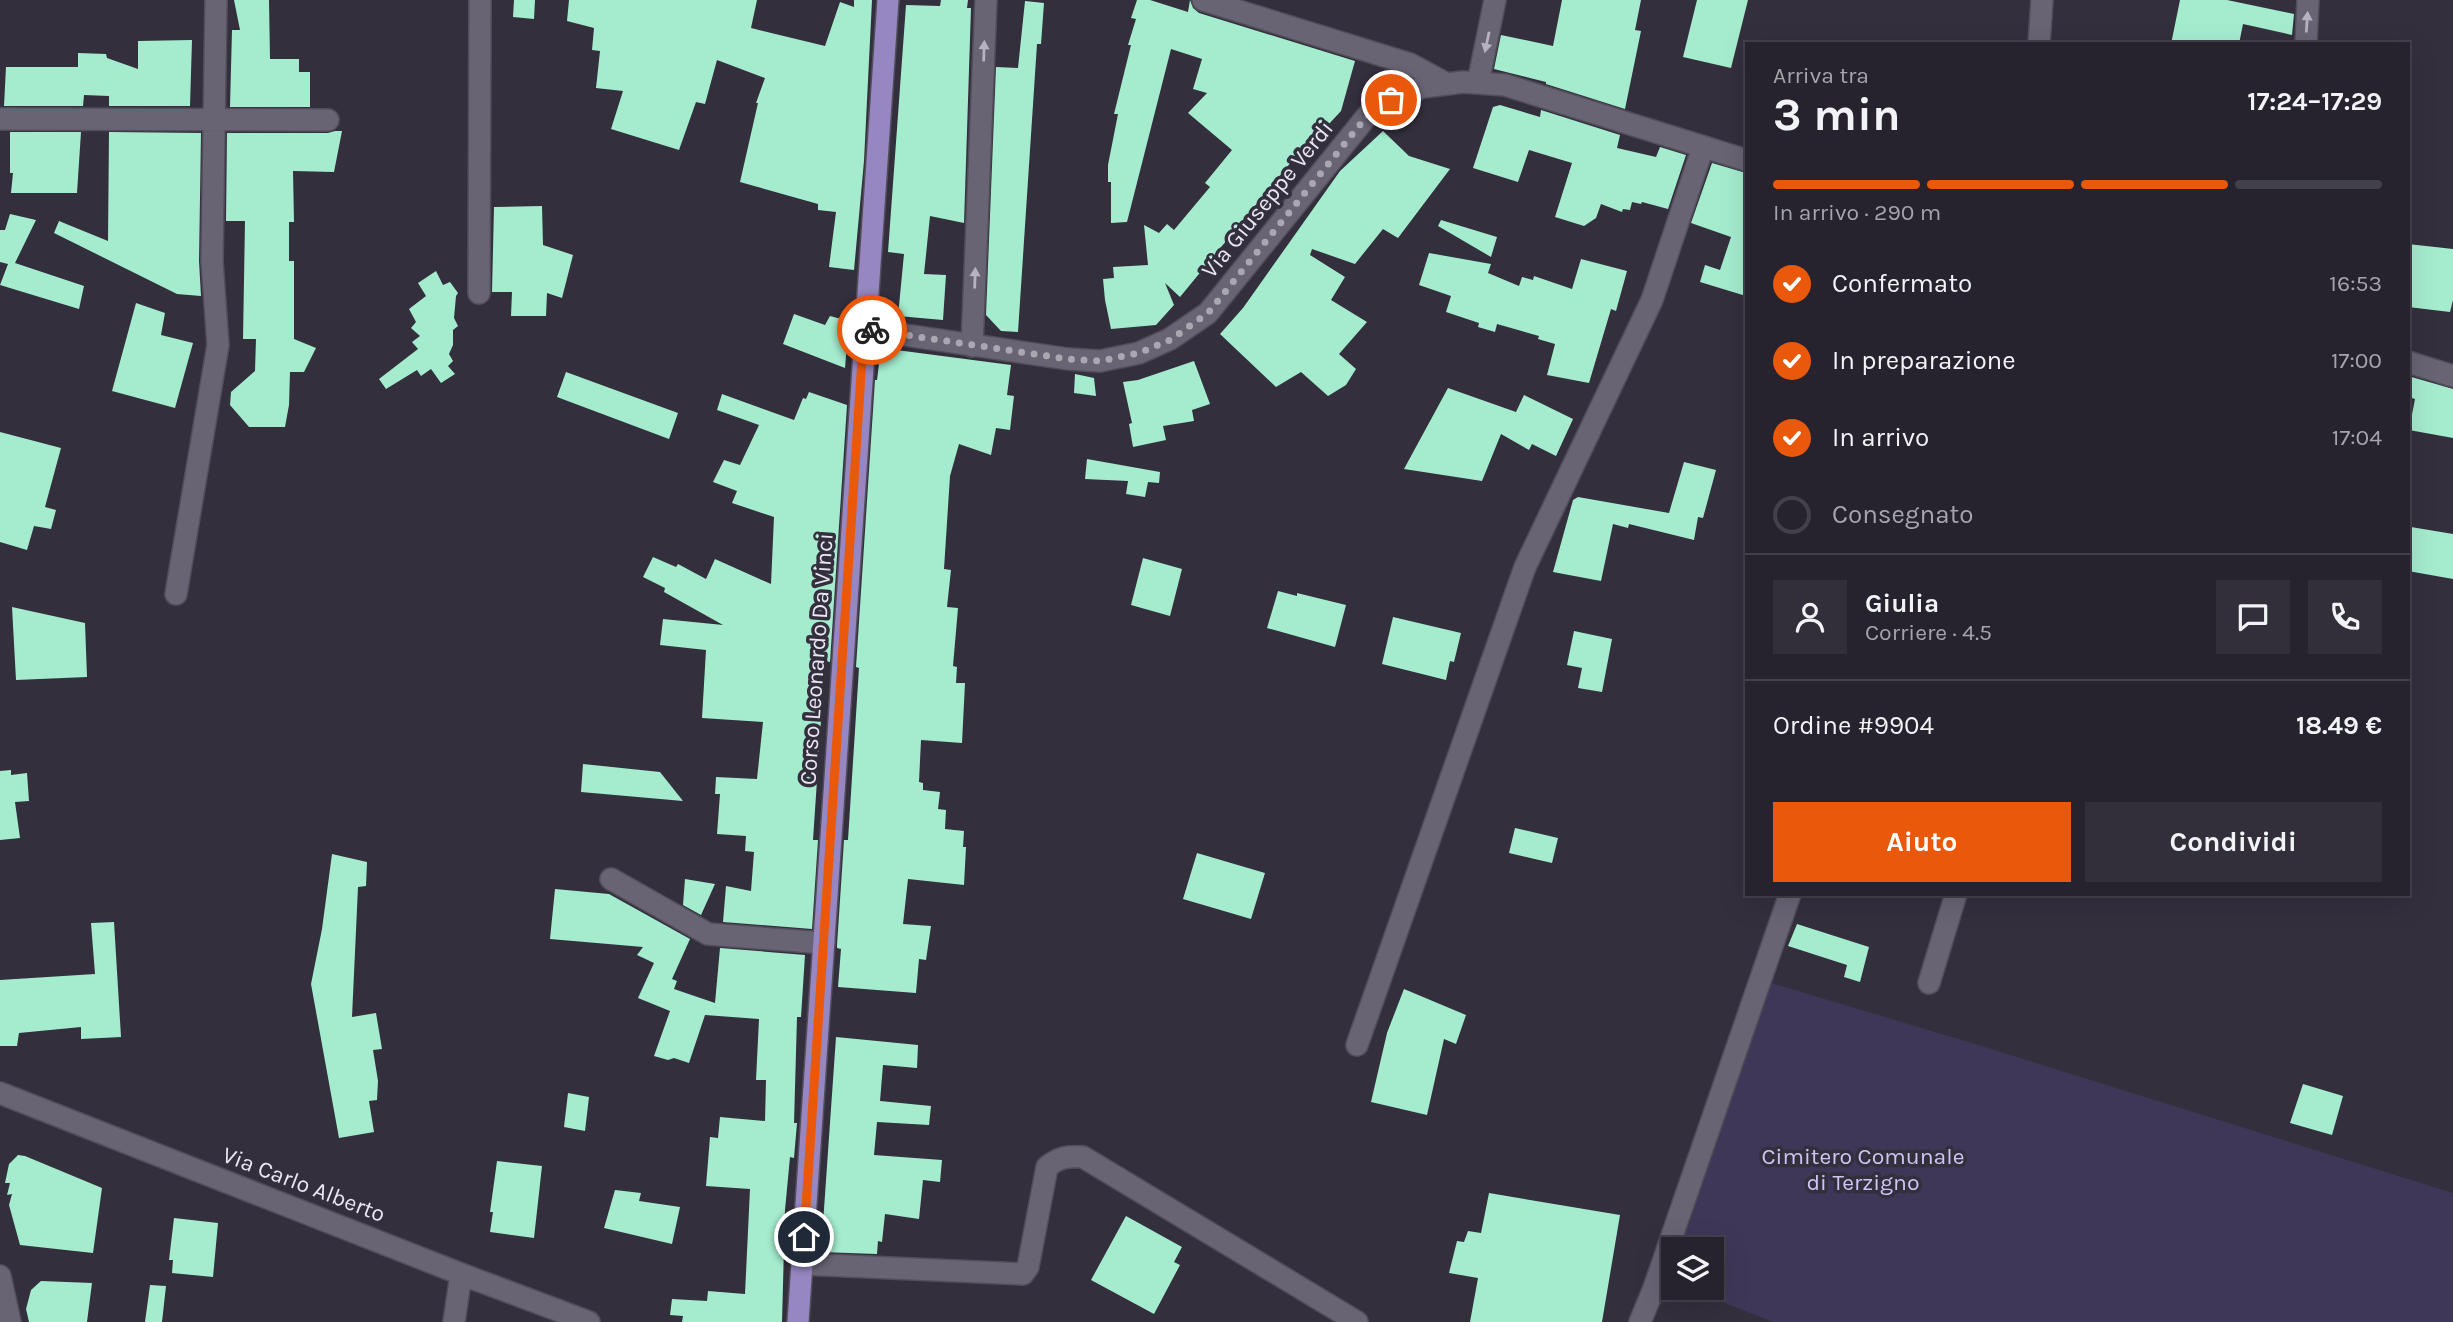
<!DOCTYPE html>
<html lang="it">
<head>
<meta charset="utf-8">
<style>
  body { margin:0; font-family:Karla,sans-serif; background:#322f3a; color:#f1f3f6; height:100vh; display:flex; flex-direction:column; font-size:26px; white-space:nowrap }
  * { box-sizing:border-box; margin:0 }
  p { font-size:23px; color:#a4a4aa }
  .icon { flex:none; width:38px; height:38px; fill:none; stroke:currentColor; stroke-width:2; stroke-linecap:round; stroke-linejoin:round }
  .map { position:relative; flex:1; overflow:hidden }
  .panel { position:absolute; left:1745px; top:42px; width:665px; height:854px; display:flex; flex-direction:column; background:#26232e; border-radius:0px; box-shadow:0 7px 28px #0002,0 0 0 2px #42404a }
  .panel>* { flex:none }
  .tools { position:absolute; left:1661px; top:1237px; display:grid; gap:14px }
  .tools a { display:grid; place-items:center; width:63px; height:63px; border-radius:0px; background:#26232e; box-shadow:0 7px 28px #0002,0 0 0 2px #42404a; font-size:35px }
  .pin { position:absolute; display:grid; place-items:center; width:60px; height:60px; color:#fff; margin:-30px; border:4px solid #fff; border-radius:50%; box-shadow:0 2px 7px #0007 }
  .courier { position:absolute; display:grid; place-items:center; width:70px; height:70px; margin:-35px; border:5px solid #ea580c; border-radius:50%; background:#fff; color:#222; box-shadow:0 2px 9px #0007 }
  .headline em { font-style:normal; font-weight:700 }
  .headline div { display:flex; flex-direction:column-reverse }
  .headline { display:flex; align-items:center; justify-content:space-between; height:119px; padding:0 28px }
  h1 { font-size:46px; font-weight:700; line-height:52px }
  .bar { display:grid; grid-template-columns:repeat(4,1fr); gap:10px 7px; align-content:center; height:84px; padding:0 28px }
  .bar i { height:9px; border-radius:5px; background:#42404a }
  .bar .current { background:#ea580c }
  .bar p { grid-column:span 4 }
  .line { display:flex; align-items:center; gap:18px; padding:0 28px; border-top:2px solid #42404a }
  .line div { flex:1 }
  .round { display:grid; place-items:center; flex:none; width:74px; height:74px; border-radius:0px; background:#322f3a }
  ol { padding:0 28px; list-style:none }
  li { display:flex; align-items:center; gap:21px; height:77px }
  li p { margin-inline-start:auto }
  li .icon { padding:7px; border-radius:50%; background:#ea580c; color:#fff; stroke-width:4 }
  li:last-child { color:#a4a4aa }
  li i { width:38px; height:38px; border:4px solid #42404a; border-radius:50% }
  .action { display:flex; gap:14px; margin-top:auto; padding:14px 28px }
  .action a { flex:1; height:80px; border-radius:0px; background:#ea580c; color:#fff; font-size:28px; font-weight:700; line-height:80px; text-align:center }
  .action a+a { background:#322f3a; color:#f1f3f6 }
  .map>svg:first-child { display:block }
  .green { fill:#3f3757 }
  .building { fill:#a5eccf }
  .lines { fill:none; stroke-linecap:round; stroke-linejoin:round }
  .minor-casing { stroke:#514d59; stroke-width:24 }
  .major-casing { stroke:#514d59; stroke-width:24 }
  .minor { stroke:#686474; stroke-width:21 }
  .major { stroke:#9686c1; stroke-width:21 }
  .oneway { fill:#b5b3bf }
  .done { stroke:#a9a7b2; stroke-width:7; stroke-dasharray:0 12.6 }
  .route { stroke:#ea580c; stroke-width:9 }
  .labels { text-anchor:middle; stroke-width:7; stroke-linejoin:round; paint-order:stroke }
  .street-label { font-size:23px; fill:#e9e7f1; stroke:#332f3d }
  .park-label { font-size:23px; fill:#cfc4f4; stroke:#332f3d }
</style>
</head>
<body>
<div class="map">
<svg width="2453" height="1322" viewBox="0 0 2453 1322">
  <rect width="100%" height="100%" fill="#332f3d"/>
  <path class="green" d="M 1768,982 L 1985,1047 L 2453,1193 L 2453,1322 L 1773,1322 L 1687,1288 L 1712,1288 L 1712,1250 L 1673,1250 L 1673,1283 L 1666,1280 L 1665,1273 L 1754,1009 Z"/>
  <path class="building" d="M 234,0 L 269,0 L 270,59 L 299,59 L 299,72 L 310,72 L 310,107 L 230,107 L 232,30 L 240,30 Z
    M 514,0 L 535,0 L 534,19 L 513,17 Z
    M 569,0 L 757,0 L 751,28 L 825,46 L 840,2 L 854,7 L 854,0 L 872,0 L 864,161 L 854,270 L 829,267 L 836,212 L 818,210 L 818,204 L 740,182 L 758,103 L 756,103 L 765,78 L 717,60 L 705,104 L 696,102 L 679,150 L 611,129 L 623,91 L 596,88 L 600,51 L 592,50 L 594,28 L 567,21 Z
    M 941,0 L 968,0 L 967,8 L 971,8 L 964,223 L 930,216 L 924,274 L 946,275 L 943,320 L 898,316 L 904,254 L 888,252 L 906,5 L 940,6 Z
    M 1137,0 L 1150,0 L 1188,12 L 1190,0 L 1193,8 L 1199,13 L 1355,61 L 1341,111 L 1303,152 L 1301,150 L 1180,297 L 1165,283 L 1174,305 L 1156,325 L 1111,329 L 1105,300 L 1103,279 L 1114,278 L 1113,267 L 1148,265 L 1144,225 L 1159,233 L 1167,224 L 1174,230 L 1210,187 L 1205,183 L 1232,150 L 1188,113 L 1207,93 L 1193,89 L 1202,59 L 1171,49 L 1127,222 L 1111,223 L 1111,182 L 1108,182 L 1108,165 L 1118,114 L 1114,114 L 1131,45 L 1128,45 L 1136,19 L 1131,18 Z
    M 1562,0 L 1641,0 L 1635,30 L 1641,31 L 1625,109 L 1546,84 L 1546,82 L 1494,69 L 1501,35 L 1553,46 Z
    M 1697,0 L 1748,0 L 1731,68 L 1683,57 Z
    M 2180,0 L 2227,0 L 2294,14 L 2292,35 L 2243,24 L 2239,44 L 2219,44 L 2202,40 L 2201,44 L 2171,44 Z
    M 1025,1 L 1044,3 L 1041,44 L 1037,44 L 1018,332 L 1001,331 L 986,315 L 996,67 L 1018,68 Z
    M 192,40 L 190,106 L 109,106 L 109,96 L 84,95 L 83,106 L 4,106 L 6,67 L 78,67 L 78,53 L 106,54 L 107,58 L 138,69 L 138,41 Z
    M 1500,105 L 1540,117 L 1541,110 L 1620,135 L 1617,148 L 1656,157 L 1660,147 L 1686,155 L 1668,209 L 1642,202 L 1641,204 L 1632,202 L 1630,210 L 1623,209 L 1622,212 L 1601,204 L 1596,218 L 1584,226 L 1555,217 L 1572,163 L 1529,150 L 1518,182 L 1473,168 L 1493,107 Z
    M 335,131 L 342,131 L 334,172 L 293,171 L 294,222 L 289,222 L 289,261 L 294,261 L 294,339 L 316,348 L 304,372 L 290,372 L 289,405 L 285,427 L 249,427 L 230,405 L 231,392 L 255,371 L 256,339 L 243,339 L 245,221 L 226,221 L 227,133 L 328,133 Z
    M 1383,131 L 1409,156 L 1450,169 L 1398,238 L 1383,229 L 1355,264 L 1312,249 L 1310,255 L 1345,277 L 1331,300 L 1367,322 L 1339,354 L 1356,369 L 1346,385 L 1328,396 L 1301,372 L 1276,387 L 1220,334 L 1243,308 L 1340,171 Z
    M 10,132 L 81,132 L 77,193 L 11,193 L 13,173 L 10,173 Z
    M 109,132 L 201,133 L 199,261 L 201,296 L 177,294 L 54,233 L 59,221 L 108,241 Z
    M 1712,163 L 1746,173 L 1746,296 L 1700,282 L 1705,265 L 1720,270 L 1731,237 L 1691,223 Z
    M 542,206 L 543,245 L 573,255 L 562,298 L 547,293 L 546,316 L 511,316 L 512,292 L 492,292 L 494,207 Z
    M 10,214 L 36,220 L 15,263 L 84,286 L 79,309 L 0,285 L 8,264 L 0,262 L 0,230 L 5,230 Z
    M 1441,220 L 1497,237 L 1491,257 L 1438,226 Z
    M 2408,244 L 2453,249 L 2453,300 L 2450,312 L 2408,307 Z
    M 1429,253 L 1491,264 L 1488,273 L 1519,286 L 1522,277 L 1533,280 L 1534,276 L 1572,289 L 1581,259 L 1627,271 L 1616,311 L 1611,309 L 1589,383 L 1547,375 L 1555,344 L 1538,339 L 1539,336 L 1497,324 L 1495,332 L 1478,327 L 1479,323 L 1446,312 L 1451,296 L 1419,285 Z
    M 436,271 L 443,285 L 450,282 L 458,293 L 456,296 L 454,318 L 458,326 L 453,330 L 453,345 L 449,354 L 453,361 L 448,366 L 455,374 L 441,383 L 431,369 L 421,376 L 417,370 L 386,389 L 379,379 L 418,349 L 412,342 L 420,336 L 411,328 L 416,322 L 409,309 L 426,296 L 418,283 Z
    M 136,303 L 165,313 L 161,335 L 193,343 L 175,408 L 112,391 Z
    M 794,314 L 825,325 L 830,316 L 849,321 L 845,368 L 783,344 Z
    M 881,348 L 1011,365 L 1007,395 L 1014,396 L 1010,430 L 996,428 L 991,455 L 959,444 L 950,476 L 944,569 L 951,570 L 947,607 L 958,608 L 953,666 L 957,667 L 956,683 L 965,683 L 962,743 L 921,740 L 919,782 L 923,783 L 923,790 L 940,792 L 938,809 L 946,810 L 945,829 L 964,831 L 963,847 L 966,847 L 964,885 L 908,879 L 903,924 L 931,926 L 926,960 L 919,959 L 916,993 L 838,987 L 841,949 L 837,948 L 837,945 L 844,840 L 848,840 L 859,668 L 856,667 L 875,380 L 877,380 Z
    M 1194,361 L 1210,404 L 1192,410 L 1194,421 L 1163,426 L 1166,440 L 1133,447 L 1129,424 L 1132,423 L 1123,382 L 1138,380 Z
    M 566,372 L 678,413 L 669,439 L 557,397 Z
    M 1075,374 L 1094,378 L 1096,396 L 1074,393 Z
    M 2408,376 L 2453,389 L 2453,438 L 2409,430 L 2415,399 L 2408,397 Z
    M 1448,388 L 1516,412 L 1524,395 L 1573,419 L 1556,456 L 1532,444 L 1529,450 L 1501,434 L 1482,481 L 1404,469 Z
    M 809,392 L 847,405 L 830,662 L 825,661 L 813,840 L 818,840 L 812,929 L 723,922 L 726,886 L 751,891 L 754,852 L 745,851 L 746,836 L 717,834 L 720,794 L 715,794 L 716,777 L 757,779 L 763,722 L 702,718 L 706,650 L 660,645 L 663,619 L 723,625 L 664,592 L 665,588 L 643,577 L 653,557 L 676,567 L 678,564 L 706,579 L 715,559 L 771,584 L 774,517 L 732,503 L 737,491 L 713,482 L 724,460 L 740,465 L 759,425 L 717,410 L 722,394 L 794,420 L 803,398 L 806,399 Z
    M 0,432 L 61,448 L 45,507 L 56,510 L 51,529 L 34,526 L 27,550 L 0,542 Z
    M 1087,459 L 1160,472 L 1159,483 L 1148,482 L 1145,497 L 1126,494 L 1128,481 L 1085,479 Z
    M 1684,462 L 1716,470 L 1703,518 L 1698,517 L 1694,540 L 1629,524 L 1628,528 L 1613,524 L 1601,581 L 1553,572 L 1573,500 L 1578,497 L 1669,513 Z
    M 2411,527 L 2453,534 L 2453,579 L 2408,571 Z
    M 1143,558 L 1182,569 L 1170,616 L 1131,605 Z
    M 1278,591 L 1297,596 L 1297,593 L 1346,605 L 1335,647 L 1267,628 Z
    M 12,607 L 85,623 L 87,677 L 16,680 Z
    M 1393,617 L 1461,633 L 1454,662 L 1450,661 L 1446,680 L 1382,664 Z
    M 1574,631 L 1612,639 L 1602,692 L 1578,688 L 1582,668 L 1567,665 Z
    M 583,764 L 660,772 L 683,801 L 581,792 Z
    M 11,770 L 11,775 L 27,773 L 29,801 L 15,802 L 20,838 L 0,840 L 0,771 Z
    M 1515,828 L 1558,838 L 1552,863 L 1509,853 Z
    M 1197,853 L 1265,873 L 1251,919 L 1183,899 Z
    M 332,854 L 367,862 L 366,886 L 358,887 L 352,1017 L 376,1013 L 382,1049 L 373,1050 L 378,1081 L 377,1100 L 369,1101 L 374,1132 L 339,1138 L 311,984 L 322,929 Z
    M 685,879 L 715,884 L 701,915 L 683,905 Z
    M 555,889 L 609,894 L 690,939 L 672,979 L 677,981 L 674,989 L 715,1003 L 720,948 L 805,955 L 801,1017 L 797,1017 L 794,1123 L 797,1123 L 794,1158 L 790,1157 L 785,1210 L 782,1322 L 682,1322 L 683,1316 L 670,1315 L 672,1299 L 707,1301 L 708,1291 L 745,1294 L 750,1189 L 706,1186 L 710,1137 L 718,1138 L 720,1117 L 765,1121 L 766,1080 L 756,1080 L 759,1019 L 705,1015 L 689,1063 L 674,1058 L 668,1060 L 654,1056 L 670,1011 L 638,998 L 654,963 L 637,955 L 643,947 L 550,939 Z
    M 114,922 L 121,1037 L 81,1039 L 81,1027 L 19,1033 L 17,1046 L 0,1046 L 0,980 L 95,974 L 91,923 Z
    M 1797,924 L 1869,947 L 1860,982 L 1844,977 L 1847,965 L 1788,946 Z
    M 1404,989 L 1466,1015 L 1456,1044 L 1444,1039 L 1427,1115 L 1371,1102 L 1387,1033 Z
    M 836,1037 L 918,1045 L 917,1068 L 883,1065 L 880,1101 L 931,1106 L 929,1125 L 877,1122 L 874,1155 L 942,1160 L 940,1182 L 923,1180 L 919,1219 L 885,1214 L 882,1242 L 878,1241 L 877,1254 L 821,1252 Z
    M 2303,1084 L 2343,1096 L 2332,1135 L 2290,1123 Z
    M 568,1093 L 589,1097 L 585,1131 L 564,1127 Z
    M 18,1155 L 25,1156 L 102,1188 L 93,1253 L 20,1245 L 9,1205 L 12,1194 L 7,1195 L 10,1183 L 5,1183 L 9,1164 Z
    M 497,1161 L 542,1166 L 534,1238 L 490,1232 L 493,1212 L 490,1212 Z
    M 615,1190 L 641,1193 L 639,1201 L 680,1207 L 672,1244 L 604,1228 Z
    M 1489,1193 L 1620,1215 L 1602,1322 L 1470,1322 L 1478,1278 L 1449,1273 L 1457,1241 L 1464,1242 L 1468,1231 L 1481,1233 Z
    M 1126,1216 L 1182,1247 L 1174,1262 L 1180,1265 L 1154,1314 L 1091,1280 Z
    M 174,1218 L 218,1223 L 213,1277 L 172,1273 L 173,1260 L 169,1260 Z
    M 41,1281 L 92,1283 L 87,1322 L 29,1322 L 26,1309 L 31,1290 Z
    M 150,1285 L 166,1286 L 162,1322 L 145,1322 Z"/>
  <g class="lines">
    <defs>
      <path id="minor" d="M 1203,0 L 1410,64 L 1447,84
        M 2039,44 L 2042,0
        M 2306,44 L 2308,0
        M 1478,83 L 1495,0
        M 1,119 L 328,120
        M 479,293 L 480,0
        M 864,329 L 1068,359 L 1100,361 L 1139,353 L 1170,339 L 1208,313 L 1367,116 L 1391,100 L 1423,87 L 1463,82 L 1505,85 L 1746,160
        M 972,346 L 986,0
        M 2408,362 L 2453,376
        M 176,594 L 218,345 L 212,261 L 216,0
        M 611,879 L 708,934 L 824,943
        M 1929,983 L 1956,894
        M 1357,1045 L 1525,567 L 1652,300 L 1703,147
        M 0,1093 L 461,1274 L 589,1322
        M 802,1264 L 1023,1274 L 1028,1267 L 1047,1167 C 1059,1157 1068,1156 1083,1157 L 1357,1322
        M 0,1276 L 10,1322
        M 454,1322 L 461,1274
        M 1640,1322 L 1654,1288 L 1790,894"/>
      <path id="major" d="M 798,1322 L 888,0"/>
    </defs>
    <use href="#minor" class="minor-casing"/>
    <use href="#major" class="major-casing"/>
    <use href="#minor" class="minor"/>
    <use href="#major" class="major"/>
  </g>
  <defs><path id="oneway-solid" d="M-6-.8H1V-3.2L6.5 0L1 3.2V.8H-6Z" transform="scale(1.75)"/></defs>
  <g class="oneway">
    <use href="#oneway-solid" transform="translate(2307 22) rotate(-86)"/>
    <use href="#oneway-solid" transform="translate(1487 42) rotate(102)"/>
    <use href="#oneway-solid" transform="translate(984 51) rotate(-88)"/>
    <use href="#oneway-solid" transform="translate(975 278) rotate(-88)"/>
  </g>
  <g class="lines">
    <path class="done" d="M 872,330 L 1068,359 L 1100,361 L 1139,353 L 1170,340 L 1208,313 L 1367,116 L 1391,100"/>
    <path class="route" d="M 804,1237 L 864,329 L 872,330"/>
  </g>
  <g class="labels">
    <g class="street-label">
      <text transform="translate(1267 199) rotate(-51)" y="8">Via Giuseppe Verdi</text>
      <text transform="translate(816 659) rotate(-86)" y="8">Corso Leonardo Da Vinci</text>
      <text transform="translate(304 1184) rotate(21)" y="8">Via Carlo Alberto</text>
    </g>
    <g class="park-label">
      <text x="1863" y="1164">Cimitero Comunale<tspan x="1863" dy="26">di Terzigno</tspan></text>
    </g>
  </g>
</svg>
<div class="tools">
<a><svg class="icon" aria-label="layers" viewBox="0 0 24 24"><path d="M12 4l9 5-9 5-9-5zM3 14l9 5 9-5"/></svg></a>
</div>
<div class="pin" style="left:1391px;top:100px;background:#ea580c"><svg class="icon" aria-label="bag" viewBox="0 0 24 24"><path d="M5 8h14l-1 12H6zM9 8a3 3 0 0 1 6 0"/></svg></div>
<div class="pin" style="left:804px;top:1237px;background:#1f2937"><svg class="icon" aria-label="home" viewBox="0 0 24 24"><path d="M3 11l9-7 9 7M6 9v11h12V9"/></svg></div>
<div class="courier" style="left:872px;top:330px"><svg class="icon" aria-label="bike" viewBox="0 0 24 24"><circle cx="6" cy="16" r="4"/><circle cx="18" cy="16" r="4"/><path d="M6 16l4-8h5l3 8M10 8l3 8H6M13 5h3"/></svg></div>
<section class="panel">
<div class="headline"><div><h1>3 min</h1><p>Arriva tra</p></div><em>17:24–17:29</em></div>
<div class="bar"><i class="current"></i><i class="current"></i><i class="current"></i><i></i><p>In arrivo · 290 m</p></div>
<ol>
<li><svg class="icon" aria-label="check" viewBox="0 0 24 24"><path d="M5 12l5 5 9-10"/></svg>Confermato<p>16:53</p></li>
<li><svg class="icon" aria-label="check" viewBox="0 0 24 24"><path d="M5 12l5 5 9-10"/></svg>In preparazione<p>17:00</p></li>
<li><svg class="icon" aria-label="check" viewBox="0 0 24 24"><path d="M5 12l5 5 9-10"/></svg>In arrivo<p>17:04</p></li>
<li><i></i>Consegnato</li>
</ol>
<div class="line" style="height:126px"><a class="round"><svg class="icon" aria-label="person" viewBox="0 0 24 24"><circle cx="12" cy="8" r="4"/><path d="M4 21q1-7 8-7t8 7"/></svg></a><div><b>Giulia</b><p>Corriere · 4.5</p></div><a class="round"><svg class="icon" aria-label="chat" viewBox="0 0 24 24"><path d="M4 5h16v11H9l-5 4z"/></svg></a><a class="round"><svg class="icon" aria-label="phone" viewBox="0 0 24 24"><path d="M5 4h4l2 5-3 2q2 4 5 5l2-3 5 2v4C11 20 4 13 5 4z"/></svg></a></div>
<div class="line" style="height:91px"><div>Ordine #9904</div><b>18.49 €</b></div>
<div class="action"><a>Aiuto</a><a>Condividi</a></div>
</section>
</div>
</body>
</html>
